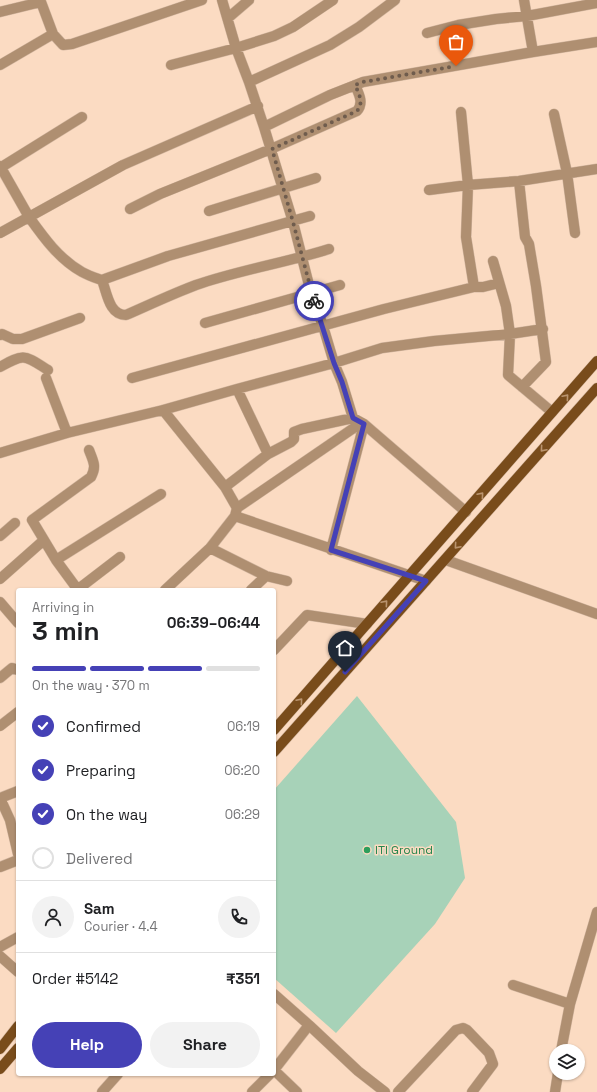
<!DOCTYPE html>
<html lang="en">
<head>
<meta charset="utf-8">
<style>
  body { margin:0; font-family:"Space Grotesk",sans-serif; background:#f2f2f2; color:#202124; height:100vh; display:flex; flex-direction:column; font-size:15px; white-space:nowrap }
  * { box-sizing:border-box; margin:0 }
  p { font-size:13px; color:#757577 }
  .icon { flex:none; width:22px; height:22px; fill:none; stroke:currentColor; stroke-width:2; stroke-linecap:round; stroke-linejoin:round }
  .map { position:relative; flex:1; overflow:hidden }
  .side { position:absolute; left:16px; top:588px; width:260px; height:488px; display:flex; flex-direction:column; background:#fff; border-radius:4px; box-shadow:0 1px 3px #0004 }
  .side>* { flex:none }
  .controls { position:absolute; left:549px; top:1044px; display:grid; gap:8px }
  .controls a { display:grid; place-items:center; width:36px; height:36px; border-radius:50%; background:#fff; box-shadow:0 1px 3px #0004; font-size:20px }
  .pin { position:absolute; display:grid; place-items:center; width:34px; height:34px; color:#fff; margin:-41px -17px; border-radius:50% 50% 50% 0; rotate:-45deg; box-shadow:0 0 4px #0007 }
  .pin .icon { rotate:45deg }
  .courier { position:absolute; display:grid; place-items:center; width:40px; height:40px; margin:-20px; border:3px solid #4541b6; border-radius:50%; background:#fff; color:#222; box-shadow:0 1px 5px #0007 }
  .summary em { font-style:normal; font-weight:800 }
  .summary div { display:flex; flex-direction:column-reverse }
  .summary { display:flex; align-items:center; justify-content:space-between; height:68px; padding:0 16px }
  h1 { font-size:26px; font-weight:800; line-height:30px }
  .bar { display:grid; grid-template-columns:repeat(4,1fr); gap:6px 4px; align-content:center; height:48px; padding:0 16px }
  .bar i { height:5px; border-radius:3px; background:#e0e0e0 }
  .bar .current { background:#4541b6 }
  .bar p { grid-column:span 4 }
  .line { display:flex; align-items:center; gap:10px; padding:0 16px; border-top:1px solid #e0e0e0 }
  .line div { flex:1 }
  .round { display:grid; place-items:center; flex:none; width:42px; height:42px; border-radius:21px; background:#f2f2f2 }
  ol { padding:0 16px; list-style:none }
  li { display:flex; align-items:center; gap:12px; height:44px }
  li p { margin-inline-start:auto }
  li .icon { padding:4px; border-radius:50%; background:#4541b6; color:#fff; stroke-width:4 }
  li:last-child { color:#757577 }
  li i { width:22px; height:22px; border:2px solid #e0e0e0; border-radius:50% }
  .cta { display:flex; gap:8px; margin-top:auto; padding:8px 16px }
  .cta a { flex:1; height:46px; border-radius:24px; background:#4541b6; color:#fff; font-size:16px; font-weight:800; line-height:46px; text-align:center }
  .cta a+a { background:#f2f2f2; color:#202124 }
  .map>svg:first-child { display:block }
  .green { fill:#a7d2b8 }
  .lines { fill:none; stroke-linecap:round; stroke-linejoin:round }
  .minor-casing { stroke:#d4b8a2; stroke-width:11 }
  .major-casing { stroke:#d4b8a2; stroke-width:11 }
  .minor { stroke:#af8f71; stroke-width:10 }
  .major { stroke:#794c1b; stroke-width:10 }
  .oneway { stroke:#ba946e }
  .done { stroke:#6f5c4d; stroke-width:4; stroke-dasharray:0 7.2 }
  .route { stroke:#4541b6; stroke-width:5 }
  .leisure-dot { fill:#2e9e5b; stroke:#fbdbc2; stroke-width:1.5 }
  .labels { text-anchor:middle; stroke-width:3; stroke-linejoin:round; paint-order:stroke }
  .leisure-label { font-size:12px; fill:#27864d; stroke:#fbdbc2; text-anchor:start }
</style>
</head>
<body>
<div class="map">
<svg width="597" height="1092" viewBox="0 0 597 1092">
  <rect width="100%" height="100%" fill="#fbdbc2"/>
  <path class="green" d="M 357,696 L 456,822 L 465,878 L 435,924 L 336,1033 L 274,978 L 274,790 Z"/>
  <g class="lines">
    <defs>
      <path id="minor" d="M 524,0 L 533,52
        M 0,12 L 41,2 L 53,34
        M 228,18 L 249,0
        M 427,33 L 458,25 L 496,19 L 527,16 L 597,3
        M 0,65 L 53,34 L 63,45 L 72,44 L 202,0
        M 171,65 L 236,48 L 222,0
        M 249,82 L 236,48 L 274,36 L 293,27 L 333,0
        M 258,106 L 123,165 L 29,217 C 44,238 59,259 82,272 C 89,276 96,278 102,280 L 168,256 L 310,216
        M 461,112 L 468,185 L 466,237 L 474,287
        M 554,114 L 567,173 L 575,233
        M 264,127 L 249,82 L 330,45 L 359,27 L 395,0
        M 0,166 L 29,217 L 0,233
        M 0,168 L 82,117
        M 519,181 L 525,237 L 529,244 L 536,286 L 546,362 L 522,387
        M 429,190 L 468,185 L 519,181 L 597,169
        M 130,209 L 160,194 L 271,149 L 357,111 C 364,103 359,94 355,85
        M 209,211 L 316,178
        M 493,261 L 506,306 L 510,334 L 508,375 L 552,412
        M 102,280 C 107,293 109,315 126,315 C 149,305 172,294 196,285 C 239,270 285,263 329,249
        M 205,323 L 340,285
        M 0,335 L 2,334 L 13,339 L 22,339 L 80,318
        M 0,367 C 25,353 24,355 48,370
        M 46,378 L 67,433
        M 132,378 L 384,309 L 474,287 L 483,287 L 499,283
        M 237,389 L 268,454
        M 163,410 L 225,487 L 237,508
        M 0,453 L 67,433 L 163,410 L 237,389 L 334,363 L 382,348 L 434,341 L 510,334 L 543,329
        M 225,487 L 268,454 L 291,442 L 294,439 L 294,432 L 302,429 L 353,418
        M 466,512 L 364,424 L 353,418 L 342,382 L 334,363 L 323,326 L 311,293 L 293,222 L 264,127 L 330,95 L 363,82 L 533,52 L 597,42
        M 235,516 L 237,508 L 361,423
        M 0,536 L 15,523
        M 210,548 L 266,576 L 287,581
        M 331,550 L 364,424
        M 56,560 L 32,520 L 91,477 C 97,466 93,461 89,450
        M 446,560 L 597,614
        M 0,579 L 44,540
        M 77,590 L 120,557
        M 78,590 L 56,560 L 161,494
        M 165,590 L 210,548 L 235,516 L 426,581
        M 251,590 L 266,576
        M 0,602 L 18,623
        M 274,650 L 307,615 L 367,624
        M 0,678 L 12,668 L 18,670
        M 0,726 L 18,712
        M 18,791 L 0,798 L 10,820 L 18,854
        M 0,867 L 18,860
        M 0,947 L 18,937
        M 0,956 L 18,972
        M 513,985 L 570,1004
        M 274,994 L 309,1025
        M 561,1051 L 570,1004 L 597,912
        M 274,1070 L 309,1025 L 358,1071 L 385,1092
        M 274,1070 L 297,1092
        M 102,1092 L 118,1074
        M 252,1092 L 270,1074
        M 398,1092 L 456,1030 L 463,1028 L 467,1030 L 489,1053 L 493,1064 L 472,1092
        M 555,1092 L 558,1073"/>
      <path id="major" d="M 274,730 L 597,361
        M 274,752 L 597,388
        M 0,1049 L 18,1026
        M 0,1069 L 18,1048"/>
    </defs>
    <use href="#minor" class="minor-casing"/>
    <use href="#major" class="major-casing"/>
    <use href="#minor" class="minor"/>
    <use href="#major" class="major"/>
  </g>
  <defs><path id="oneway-chevron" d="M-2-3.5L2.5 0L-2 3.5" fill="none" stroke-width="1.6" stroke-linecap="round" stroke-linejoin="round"/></defs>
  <g class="oneway">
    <use href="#oneway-chevron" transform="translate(566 397) rotate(-49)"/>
    <use href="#oneway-chevron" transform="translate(543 449) rotate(131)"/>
    <use href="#oneway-chevron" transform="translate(481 495) rotate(-49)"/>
    <use href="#oneway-chevron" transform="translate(457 546) rotate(131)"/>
    <use href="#oneway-chevron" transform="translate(385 603) rotate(-49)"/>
    <use href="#oneway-chevron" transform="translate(300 701) rotate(-49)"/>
  </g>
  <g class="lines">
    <path class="done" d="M 314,301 L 293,222 L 272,149 L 357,111 C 364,103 359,94 355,85 L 363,82 L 456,66"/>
    <path class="route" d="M 314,301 L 334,363 L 342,382 L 353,418 L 364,424 L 331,550 L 426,581 L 345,672"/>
  </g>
  <circle class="leisure-dot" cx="367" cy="850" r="4"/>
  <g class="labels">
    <g class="leisure-label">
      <text x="375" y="854">ITI Ground</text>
    </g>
  </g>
</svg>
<div class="controls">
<a><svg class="icon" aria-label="layers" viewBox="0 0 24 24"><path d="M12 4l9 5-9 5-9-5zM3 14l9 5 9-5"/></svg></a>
</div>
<div class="pin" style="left:456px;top:66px;background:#ea580c"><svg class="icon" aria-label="bag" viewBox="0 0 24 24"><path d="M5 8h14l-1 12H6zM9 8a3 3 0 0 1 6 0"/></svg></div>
<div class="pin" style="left:345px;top:672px;background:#1f2937"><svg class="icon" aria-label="home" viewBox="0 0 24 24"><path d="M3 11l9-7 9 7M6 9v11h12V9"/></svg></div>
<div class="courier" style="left:314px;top:301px"><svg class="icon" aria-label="bike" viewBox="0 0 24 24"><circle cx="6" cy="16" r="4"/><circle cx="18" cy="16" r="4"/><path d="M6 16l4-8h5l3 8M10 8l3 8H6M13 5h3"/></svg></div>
<section class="side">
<div class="summary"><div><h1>3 min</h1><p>Arriving in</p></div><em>06:39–06:44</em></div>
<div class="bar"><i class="current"></i><i class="current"></i><i class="current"></i><i></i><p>On the way · 370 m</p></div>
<ol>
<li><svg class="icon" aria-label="check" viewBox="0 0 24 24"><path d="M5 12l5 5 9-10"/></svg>Confirmed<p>06:19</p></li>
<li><svg class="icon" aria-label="check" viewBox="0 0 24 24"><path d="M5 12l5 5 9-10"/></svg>Preparing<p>06:20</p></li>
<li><svg class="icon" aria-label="check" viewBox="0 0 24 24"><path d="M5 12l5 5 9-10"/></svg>On the way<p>06:29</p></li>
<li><i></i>Delivered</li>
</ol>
<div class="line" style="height:72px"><a class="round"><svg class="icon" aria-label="person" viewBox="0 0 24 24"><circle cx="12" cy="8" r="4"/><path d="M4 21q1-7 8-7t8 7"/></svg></a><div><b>Sam</b><p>Courier · 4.4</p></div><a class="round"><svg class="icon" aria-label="phone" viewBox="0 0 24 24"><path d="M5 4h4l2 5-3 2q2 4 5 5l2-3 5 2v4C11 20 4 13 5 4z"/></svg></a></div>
<div class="line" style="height:52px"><div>Order #5142</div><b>₹351</b></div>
<div class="cta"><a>Help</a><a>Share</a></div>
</section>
</div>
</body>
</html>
